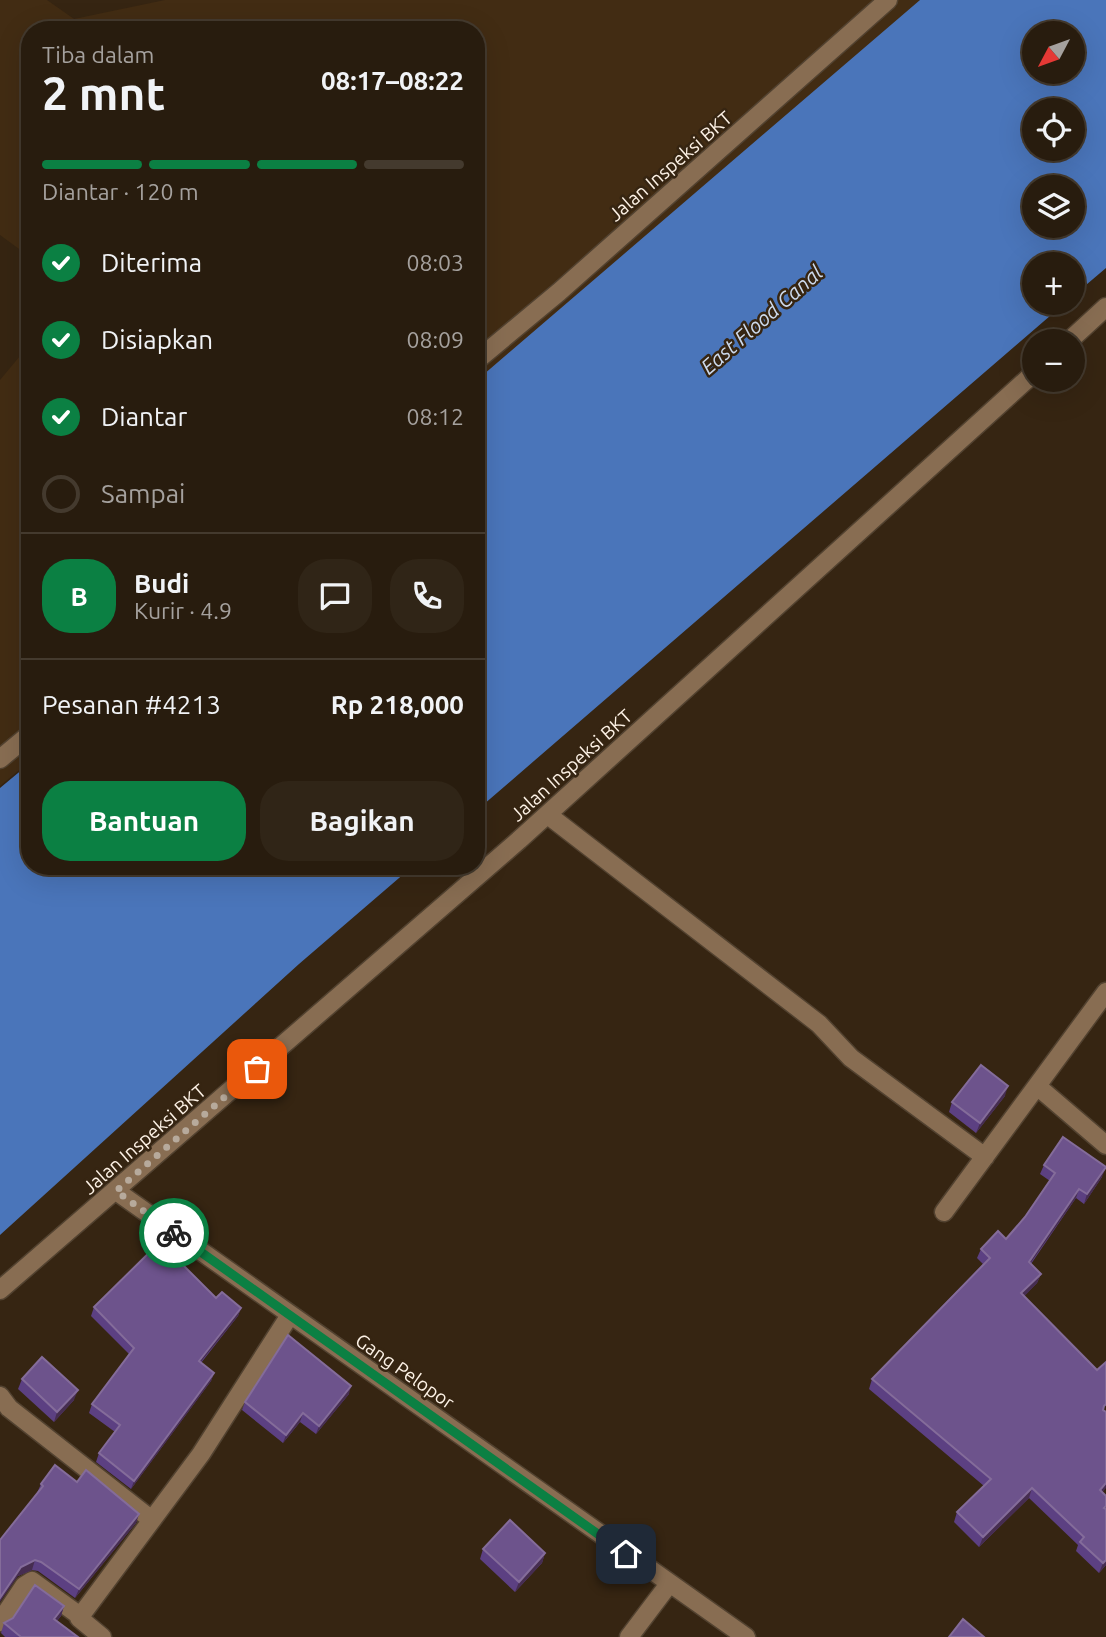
<!DOCTYPE html>
<html lang="id">
<head>
<meta charset="utf-8">
<style>
  body { margin:0; font-family:Ubuntu,sans-serif; background:#302517; color:#f1f3f6; height:100vh; display:flex; flex-direction:column; font-size:26px; white-space:nowrap }
  * { box-sizing:border-box; margin:0 }
  p { font-size:23px; color:#a5a19e }
  .icon { flex:none; width:38px; height:38px; fill:none; stroke:currentColor; stroke-width:2; stroke-linecap:round; stroke-linejoin:round }
  .map { position:relative; flex:1; overflow:hidden }
  .drawer { position:absolute; left:21px; top:21px; width:464px; height:854px; display:flex; flex-direction:column; background:#281c0e; border-radius:28px; box-shadow:0 7px 28px #0002,0 0 0 2px #443a2e }
  .drawer>* { flex:none }
  .needle { width:46px; rotate:229deg }
  .controls { position:absolute; left:1022px; top:21px; display:grid; gap:14px }
  .controls a { display:grid; place-items:center; width:63px; height:63px; border-radius:50%; background:#281c0e; box-shadow:0 7px 28px #0002,0 0 0 2px #443a2e; font-size:35px }
  .pin { position:absolute; display:grid; place-items:center; width:60px; height:60px; color:#fff; margin:-30px; border-radius:14px; box-shadow:0 4px 10px #0006 }
  .courier { position:absolute; display:grid; place-items:center; width:70px; height:70px; margin:-35px; border:5px solid #0b8043; border-radius:50%; background:#fff; color:#222; box-shadow:0 2px 9px #0007 }
  .head em { font-style:normal; font-weight:700 }
  .head div { display:flex; flex-direction:column-reverse }
  .head { display:flex; align-items:center; justify-content:space-between; height:119px; padding:0 21px }
  h1 { font-size:46px; font-weight:700; line-height:52px }
  .bar { display:grid; grid-template-columns:repeat(4,1fr); gap:10px 7px; align-content:center; height:84px; padding:0 21px }
  .bar i { height:9px; border-radius:5px; background:#443a2e }
  .bar .on { background:#0b8043 }
  .bar p { grid-column:span 4 }
  .line { display:flex; align-items:center; gap:18px; padding:0 21px; border-top:2px solid #443a2e }
  .line div { flex:1 }
  .round { display:grid; place-items:center; flex:none; width:74px; height:74px; border-radius:28px; background:#302517 }
  ol { padding:0 21px; list-style:none }
  li { display:flex; align-items:center; gap:21px; height:77px }
  li p { margin-inline-start:auto }
  li .icon { padding:7px; border-radius:50%; background:#0b8043; color:#fff; stroke-width:4 }
  li:last-child { color:#a5a19e }
  li i { width:38px; height:38px; border:4px solid #443a2e; border-radius:50% }
  .cta { display:flex; gap:14px; margin-top:auto; padding:14px 21px }
  .cta a { flex:1; height:80px; border-radius:28px; background:#0b8043; color:#fff; font-size:28px; font-weight:700; line-height:80px; text-align:center }
  .cta a+a { background:#302517; color:#f1f3f6 }
  .map>svg:first-child { display:block }
  .built { fill:#422c13 }
  .water { fill:#4a75ba; fill-rule:evenodd }
  .lines { fill:none; stroke-linecap:round; stroke-linejoin:round }
  .minor-casing { stroke:#524230; stroke-width:21 }
  .minor { stroke:#886d52; stroke-width:18 }
  .wall { fill:#5c4082 }
  .shaded-wall { fill:#462d50 }
  .building { fill:#6d538c; stroke:#846c9a; stroke-width:2 }
  .done { stroke:#b7aa9c; stroke-width:7; stroke-dasharray:0 12.6 }
  .route { stroke:#0b8043; stroke-width:9 }
  .labels { text-anchor:middle; stroke-width:5; stroke-linejoin:round; paint-order:stroke }
  .street-label { font-size:19px; fill:#fdf2e6; stroke:#362512 }
  .water-label { font-size:21px; font-style:italic; fill:#cddaed; stroke:#362512 }
</style>
</head>
<body>
<div class="map">
<svg width="1106" height="1637" viewBox="0 0 1106 1637">
  <rect width="100%" height="100%" fill="#362512"/>
  <path class="built" d="M 0,0 L 47,0 L 74,19 L 165,0 L 925,0 L 476,392 L 476,30 L 30,30 L 30,257 L 0,235 Z
    M 30,344 L 30,761 L 0,786 L 0,380 Z"/>
  <path class="water" d="M 920,0 L 1106,0 L 1106,268 L 1073,296 L 1073,264 L 1034,264 L 1034,303 L 1065,303 L 476,811 L 476,381 ZM 1034,33 L 1073,33 L 1073,72 L 1034,72 ZM 1034,110 L 1073,110 L 1073,149 L 1034,149 ZM 1034,187 L 1073,187 L 1073,226 L 1034,226 Z
    M 30,763 L 30,866 L 413,866 L 299,964 L 0,1235 L 0,788 Z"/>
  <g class="lines">
    <defs>
      <path id="minor" d="M 1069,341 L 1106,307
        M 476,361 L 559,292 L 888,0
        M 0,759 L 30,734
        M 548,815 L 819,1024 L 851,1058 L 985,1157
        M 1037,1086 L 1106,1145
        M 116,1191 L 746,1637
        M 944,1212 L 1106,992
        M 0,1290 L 519,840 L 1034,373
        M 0,1396 L 9,1408 L 152,1520
        M 0,1622 L 24,1586 L 32,1581 L 80,1616
        M 102,1637 L 79,1618 L 201,1454 L 290,1315
        M 629,1637 L 669,1584"/>
    </defs>
    <use href="#minor" class="minor-casing"/>
    <use href="#minor" class="minor"/>
  </g>
  <path class="wall" d="M 1005,1096 L 976,1133 L 949,1112 L 952,1102 Z
    M 1044,1165 L 1102,1177 L 1084,1204 L 1076,1198 L 1031,1264 L 1041,1274 L 1037,1283 L 1024,1296 L 1105,1411 L 1102,1493 L 1106,1565 L 1099,1573 L 1076,1551 L 1078,1545 L 1029,1498 L 979,1547 L 954,1522 L 957,1512 L 984,1486 L 869,1389 L 872,1379 L 983,1264 L 977,1258 L 981,1249 L 1006,1239 L 1025,1217 L 1050,1181 L 1040,1174 Z
    M 216,1298 L 241,1308 L 238,1316 L 201,1363 L 214,1373 L 211,1381 L 131,1489 L 96,1462 L 99,1453 L 115,1432 L 89,1413 L 92,1404 L 129,1354 L 91,1316 L 94,1307 Z
    M 22,1379 L 74,1400 L 54,1422 L 18,1389 Z
    M 349,1394 L 316,1434 L 300,1422 L 283,1443 L 242,1410 L 245,1402 Z
    M 77,1482 L 139,1514 L 136,1523 L 75,1598 L 38,1571 L 32,1570 L 18,1576 L 37,1493 L 41,1484 Z
    M 483,1549 L 545,1553 L 542,1563 L 515,1592 L 480,1559 Z
    M 64,1606 L 61,1616 L 57,1621 L 78,1637 L 5,1637 L 1,1633 L 4,1623 Z"/>
  <path class="shaded-wall" d="M 1008,1086 L 1005,1096 L 976,1133 L 980,1123 Z
    M 1106,1167 L 1102,1177 L 1084,1204 L 1087,1194 Z
    M 1079,1189 L 1076,1198 L 1025,1271 L 1029,1262 Z
    M 1041,1274 L 1037,1283 L 1018,1303 L 1021,1293 Z
    M 241,1308 L 238,1316 L 195,1369 L 199,1361 Z
    M 214,1373 L 211,1381 L 131,1489 L 134,1481 Z
    M 351,1386 L 349,1394 L 316,1434 L 319,1426 Z
    M 78,1390 L 74,1400 L 54,1422 L 57,1412 Z
    M 303,1413 L 300,1422 L 283,1443 L 286,1435 Z
    M 1106,1483 L 1106,1488 L 1096,1500 L 1100,1490 Z
    M 1032,1488 L 1029,1498 L 979,1547 L 983,1537 Z
    M 139,1514 L 136,1523 L 75,1598 L 79,1589 Z
    M 545,1553 L 542,1563 L 515,1592 L 519,1582 Z
    M 35,1560 L 32,1570 L 18,1576 L 0,1602 L 0,1598 L 21,1567 Z
    M 1106,1560 L 1106,1565 L 1099,1573 L 1103,1563 Z
    M 64,1606 L 61,1616 L 50,1629 L 54,1619 Z"/>
  <path class="building" d="M 981,1065 L 1008,1086 L 980,1123 L 952,1102 Z
    M 1063,1137 L 1106,1167 L 1087,1194 L 1079,1189 L 1029,1262 L 1041,1274 L 1021,1293 L 1097,1370 L 1106,1362 L 1106,1404 L 1104,1406 L 1103,1410 L 1106,1412 L 1106,1483 L 1100,1490 L 1106,1496 L 1106,1506 L 1104,1508 L 1106,1509 L 1106,1560 L 1103,1563 L 1080,1542 L 1084,1537 L 1032,1488 L 983,1537 L 957,1512 L 991,1479 L 872,1379 L 990,1258 L 981,1249 L 998,1231 L 1006,1239 L 1025,1217 L 1055,1173 L 1044,1165 Z
    M 160,1242 L 216,1298 L 222,1292 L 241,1308 L 199,1361 L 214,1373 L 134,1481 L 99,1453 L 120,1425 L 92,1404 L 134,1348 L 94,1307 Z
    M 288,1335 L 351,1386 L 319,1426 L 303,1413 L 286,1435 L 245,1402 Z
    M 42,1357 L 78,1390 L 57,1412 L 22,1379 Z
    M 55,1465 L 77,1482 L 86,1470 L 139,1514 L 79,1589 L 41,1562 L 35,1560 L 21,1567 L 0,1598 L 0,1540 L 43,1486 L 41,1484 Z
    M 510,1520 L 545,1553 L 519,1582 L 483,1549 Z
    M 35,1585 L 64,1606 L 54,1619 L 78,1637 L 21,1637 L 4,1623 L 13,1618 Z
    M 963,1619 L 984,1637 L 949,1637 Z"/>
  <g class="lines">
    <path class="done" d="M 174,1233 L 116,1191 L 257,1069"/>
    <path class="route" d="M 174,1233 L 626,1554"/>
  </g>
  <g class="labels">
    <g class="street-label">
      <text transform="translate(670 166) rotate(-41)" y="7">Jalan Inspeksi BKT</text>
      <text transform="translate(571 765) rotate(-42)" y="7">Jalan Inspeksi BKT</text>
      <text transform="translate(144 1139) rotate(-41)" y="7">Jalan Inspeksi BKT</text>
      <text transform="translate(405 1371) rotate(35)" y="7">Gang Pelopor</text>
    </g>
    <g class="water-label">
      <text transform="translate(762 320) rotate(-41)" y="7">East Flood Canal</text>
    </g>
  </g>
</svg>
<div class="controls">
<a><svg class="needle" viewBox="-14 -14 28 28"><path d="M0-13l5 13h-10z" fill="#e53935"/><path d="M0 13l5-13h-10z" fill="#a5a19e"/></svg></a>
<a><svg class="icon" aria-label="locate" viewBox="0 0 24 24"><circle cx="12" cy="12" r="6"/><path d="M12 2v4M12 18v4M2 12h4M18 12h4"/></svg></a>
<a><svg class="icon" aria-label="layers" viewBox="0 0 24 24"><path d="M12 4l9 5-9 5-9-5zM3 14l9 5 9-5"/></svg></a>
<a>+</a>
<a>−</a>
</div>
<div class="pin" style="left:257px;top:1069px;background:#ea580c"><svg class="icon" aria-label="bag" viewBox="0 0 24 24"><path d="M5 8h14l-1 12H6zM9 8a3 3 0 0 1 6 0"/></svg></div>
<div class="pin" style="left:626px;top:1554px;background:#1f2937"><svg class="icon" aria-label="home" viewBox="0 0 24 24"><path d="M3 11l9-7 9 7M6 9v11h12V9"/></svg></div>
<div class="courier" style="left:174px;top:1233px"><svg class="icon" aria-label="bike" viewBox="0 0 24 24"><circle cx="6" cy="16" r="4"/><circle cx="18" cy="16" r="4"/><path d="M6 16l4-8h5l3 8M10 8l3 8H6M13 5h3"/></svg></div>
<section class="drawer">
<div class="head"><div><h1>2 mnt</h1><p>Tiba dalam</p></div><em>08:17–08:22</em></div>
<div class="bar"><i class="on"></i><i class="on"></i><i class="on"></i><i></i><p>Diantar · 120 m</p></div>
<ol>
<li><svg class="icon" aria-label="check" viewBox="0 0 24 24"><path d="M5 12l5 5 9-10"/></svg>Diterima<p>08:03</p></li>
<li><svg class="icon" aria-label="check" viewBox="0 0 24 24"><path d="M5 12l5 5 9-10"/></svg>Disiapkan<p>08:09</p></li>
<li><svg class="icon" aria-label="check" viewBox="0 0 24 24"><path d="M5 12l5 5 9-10"/></svg>Diantar<p>08:12</p></li>
<li><i></i>Sampai</li>
</ol>
<div class="line" style="height:126px"><b class="round" style="background:#0b8043;color:#fff">B</b><div><b>Budi</b><p>Kurir · 4.9</p></div><a class="round"><svg class="icon" aria-label="chat" viewBox="0 0 24 24"><path d="M4 5h16v11H9l-5 4z"/></svg></a><a class="round"><svg class="icon" aria-label="phone" viewBox="0 0 24 24"><path d="M5 4h4l2 5-3 2q2 4 5 5l2-3 5 2v4C11 20 4 13 5 4z"/></svg></a></div>
<div class="line" style="height:91px"><div>Pesanan #4213</div><b>Rp 218,000</b></div>
<div class="cta"><a>Bantuan</a><a>Bagikan</a></div>
</section>
</div>
</body>
</html>
